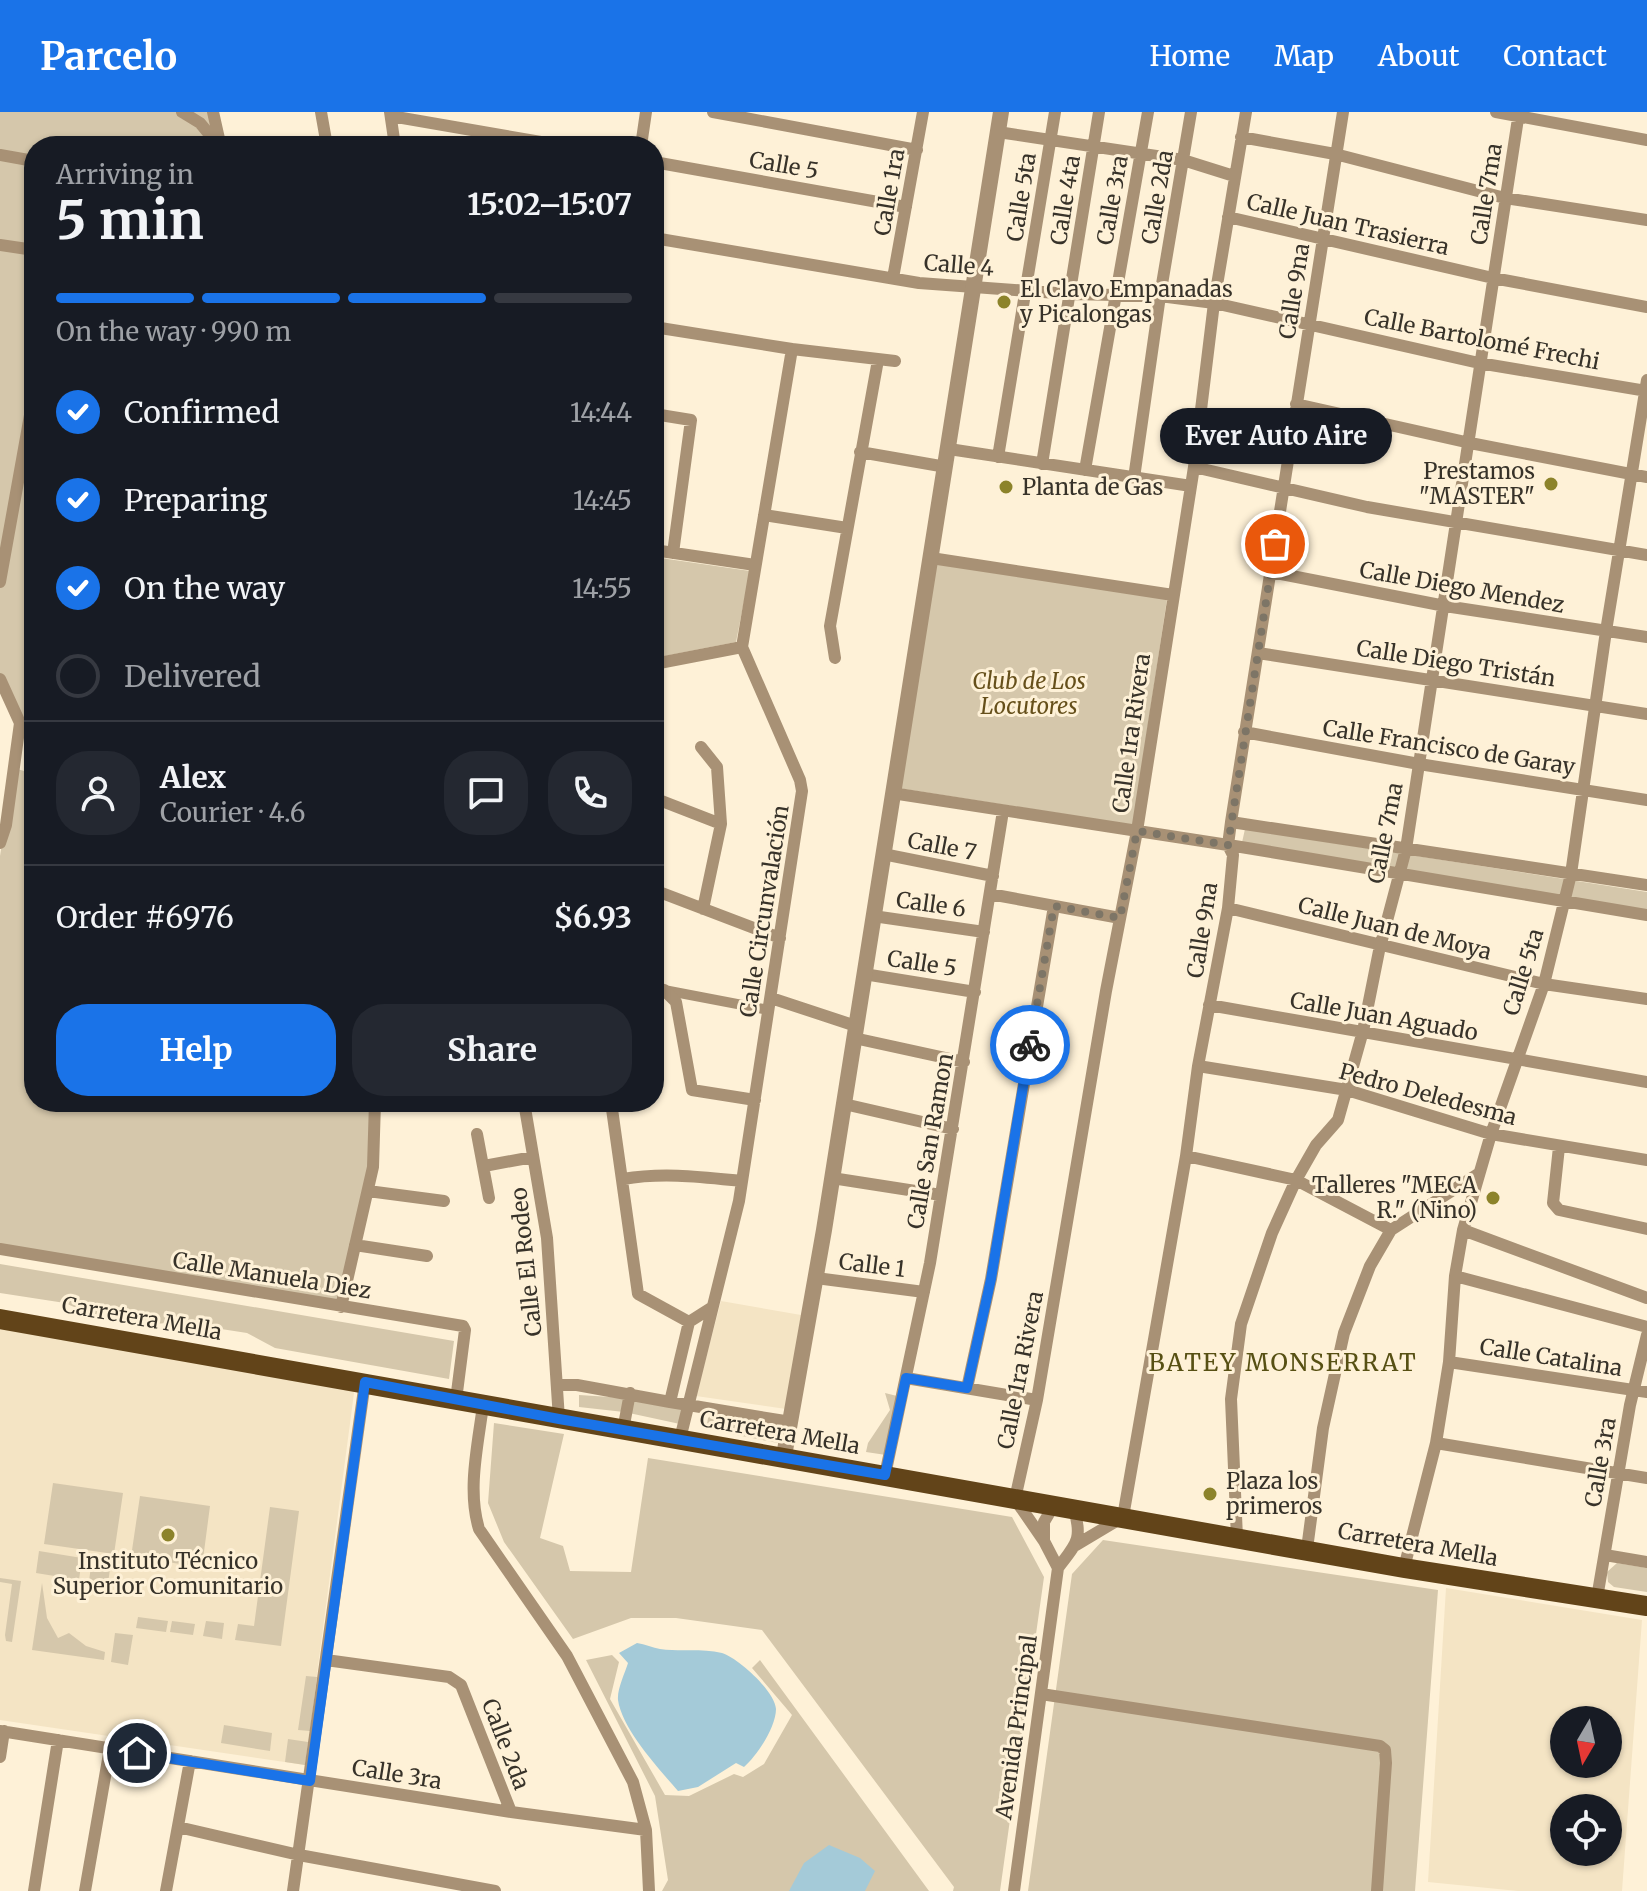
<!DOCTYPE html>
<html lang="en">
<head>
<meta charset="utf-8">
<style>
  body { margin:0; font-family:Merriweather,serif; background:#242831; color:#f1f3f6; height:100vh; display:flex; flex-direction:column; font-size:30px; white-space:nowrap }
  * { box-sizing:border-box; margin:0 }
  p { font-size:26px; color:#9ea1a6 }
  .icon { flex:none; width:44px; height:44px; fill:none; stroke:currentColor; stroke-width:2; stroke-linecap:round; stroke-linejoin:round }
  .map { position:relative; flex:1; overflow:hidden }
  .side { position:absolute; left:24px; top:24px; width:640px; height:976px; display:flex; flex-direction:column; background:#171b24; border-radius:32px; box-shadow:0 2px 6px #0004 }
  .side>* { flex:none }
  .needle { width:52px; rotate:189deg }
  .controls { position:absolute; left:1550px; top:1594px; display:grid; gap:16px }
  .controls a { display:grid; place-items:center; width:72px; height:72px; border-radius:50%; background:#171b24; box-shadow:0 2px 6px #0004; font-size:40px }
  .pin { position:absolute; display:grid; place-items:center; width:68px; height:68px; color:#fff; margin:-34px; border:4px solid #fff; border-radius:50%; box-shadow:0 2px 8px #0007 }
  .courier { position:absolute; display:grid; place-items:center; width:80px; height:80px; margin:-40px; border:6px solid #1a73e8; border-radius:50%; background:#fff; color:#222; box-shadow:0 2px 10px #0007 }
  .bubble { position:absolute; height:56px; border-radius:28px; background:#171b24; box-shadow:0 2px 6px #0004; font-size:26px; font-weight:700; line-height:56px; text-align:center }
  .summary em { font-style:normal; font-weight:700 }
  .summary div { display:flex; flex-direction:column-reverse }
  .summary { display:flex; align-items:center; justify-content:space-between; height:136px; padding:0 32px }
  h1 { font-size:52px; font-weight:700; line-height:60px }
  .bar { display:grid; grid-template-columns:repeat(4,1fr); gap:12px 8px; align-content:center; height:96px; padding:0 32px }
  .bar i { height:10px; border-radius:6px; background:#363941 }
  .bar .selected { background:#1a73e8 }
  .bar p { grid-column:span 4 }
  .line { display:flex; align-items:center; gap:20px; padding:0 32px; border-top:2px solid #363941 }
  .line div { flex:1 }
  .round { display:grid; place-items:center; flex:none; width:84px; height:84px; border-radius:32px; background:#242831 }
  ol { padding:0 32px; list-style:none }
  li { display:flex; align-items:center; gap:24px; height:88px }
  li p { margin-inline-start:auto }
  li .icon { padding:8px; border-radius:50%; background:#1a73e8; color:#fff; stroke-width:4 }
  li:last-child { color:#9ea1a6 }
  li i { width:44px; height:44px; border:4px solid #363941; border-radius:50% }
  .primary-button { display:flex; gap:16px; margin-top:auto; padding:16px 32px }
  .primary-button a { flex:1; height:92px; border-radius:32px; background:#1a73e8; color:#fff; font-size:32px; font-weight:700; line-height:92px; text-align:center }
  .primary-button a+a { background:#242831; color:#f1f3f6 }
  header { display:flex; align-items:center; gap:48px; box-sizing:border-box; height:112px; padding:0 40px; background:#1a73e8; color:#fff }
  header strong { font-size:38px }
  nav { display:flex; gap:44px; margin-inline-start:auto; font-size:28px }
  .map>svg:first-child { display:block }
  .built { fill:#f4e4c4; fill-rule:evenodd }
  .green { fill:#d5c7ab }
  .water { fill:#a4cad8 }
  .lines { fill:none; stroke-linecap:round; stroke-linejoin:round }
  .pedestrian { stroke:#a89175; stroke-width:10 }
  .minor { stroke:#a89175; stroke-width:12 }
  .tertiary { stroke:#a89175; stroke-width:16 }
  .primary { stroke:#624419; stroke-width:20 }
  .done { stroke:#7d7566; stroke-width:8; stroke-dasharray:0 14.4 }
  .route { stroke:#1a73e8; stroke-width:10 }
  .poi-dot { fill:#8c832a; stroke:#fef1d7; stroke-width:3 }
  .labels { text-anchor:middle; stroke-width:6; stroke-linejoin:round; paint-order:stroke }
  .street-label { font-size:22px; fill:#373229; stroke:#fef1d7 }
  .poi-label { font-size:22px; fill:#373229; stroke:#fef1d7; text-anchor:start }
  .park-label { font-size:22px; font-style:italic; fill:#66501b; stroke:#fef1d7 }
  .neighbourhood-label { font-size:24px; letter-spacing:2px; fill:#575013; stroke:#fef1d7 }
</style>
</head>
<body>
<header>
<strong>Parcelo</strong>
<nav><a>Home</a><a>Map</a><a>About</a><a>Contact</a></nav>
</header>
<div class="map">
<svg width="1647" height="1779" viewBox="0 0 1647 1779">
  <rect width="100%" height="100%" fill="#fef1d7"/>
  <path class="built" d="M 721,1189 L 801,1203 L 786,1297 L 696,1284 Z
    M 0,1213 L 352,1277 L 354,1281 L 305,1653 L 0,1608 Z
    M 1446,1476 L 1642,1508 L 1622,1779 L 1518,1779 L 1428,1770 ZM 1608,1608 L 1608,1652 L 1564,1652 L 1564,1608 ZM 1608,1696 L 1608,1740 L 1564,1740 L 1564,1696 Z"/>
  <path class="green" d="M 0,0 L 215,0 L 221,34 L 34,34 L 34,616 L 20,611 L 0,567 Z
    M 654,445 L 750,459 L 736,530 L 654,546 Z
    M 935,452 L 1167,487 L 1133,713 L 898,676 Z
    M 14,656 L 34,662 L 34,990 L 375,990 L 376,1012 L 341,1195 L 0,1137 L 0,744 Z
    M 1245,717 L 1647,780 L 1647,803 L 1241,735 Z
    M 0,1152 L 454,1229 L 449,1267 L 275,1236 L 247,1221 L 176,1210 L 146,1213 L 97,1205 L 65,1191 L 0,1181 Z
    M 885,1281 L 897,1284 L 886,1343 L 866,1340 L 868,1331 L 890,1298 Z
    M 579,1283 L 626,1286 L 624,1300 L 579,1295 Z
    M 632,1287 L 684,1297 L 680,1312 L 629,1301 Z
    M 713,1301 L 781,1312 L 778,1331 L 716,1319 L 707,1312 L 708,1306 Z
    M 494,1311 L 564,1322 L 540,1426 L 563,1434 L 570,1459 L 631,1460 L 648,1346 L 1012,1405 L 1044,1465 L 1000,1779 L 953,1779 L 954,1775 L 762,1518 L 676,1506 L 631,1506 L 573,1527 L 504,1430 L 488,1391 Z
    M 53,1371 L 123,1381 L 114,1442 L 44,1432 Z
    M 140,1384 L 210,1394 L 202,1455 L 131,1445 Z
    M 270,1395 L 299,1399 L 281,1534 L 235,1528 L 238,1512 L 254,1514 Z
    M 1103,1428 L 1438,1478 L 1415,1779 L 1028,1779 L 1072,1462 Z
    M 39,1439 L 82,1446 L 79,1468 L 36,1461 Z
    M 92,1447 L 111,1450 L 108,1471 L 89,1469 Z
    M 1617,1451 L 1647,1456 L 1647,1480 L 1614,1475 L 1608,1470 L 1607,1460 Z
    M 0,1466 L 21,1469 L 12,1530 L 6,1529 L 5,1523 L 12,1472 L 0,1470 Z
    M 42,1471 L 47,1506 L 58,1526 L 69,1521 L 86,1534 L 105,1540 L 104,1548 L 32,1538 Z
    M 138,1505 L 168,1509 L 166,1520 L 136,1516 Z
    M 172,1509 L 195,1512 L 193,1523 L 170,1520 Z
    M 206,1509 L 224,1511 L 222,1527 L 203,1524 Z
    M 115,1521 L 133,1523 L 128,1553 L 111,1550 Z
    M 612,1543 L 619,1550 L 610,1587 L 665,1683 L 689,1684 L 734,1662 L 743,1665 L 764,1652 L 792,1603 L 752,1556 L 760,1548 L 929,1779 L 662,1779 L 668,1768 L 655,1684 L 586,1548 Z
    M 306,1564 L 317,1565 L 310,1619 L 298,1618 Z
    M 224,1613 L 272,1621 L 270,1639 L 221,1631 Z
    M 288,1627 L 308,1630 L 305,1653 L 285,1650 Z"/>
  <path class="water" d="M 637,1531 C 645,1532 653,1536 660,1537 C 681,1540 701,1536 722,1541 C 738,1546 775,1579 776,1597 C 776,1615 757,1644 744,1655 L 736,1651 L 698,1675 L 678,1679 C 659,1657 622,1617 618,1588 C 617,1577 625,1561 628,1551 L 619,1541 Z
    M 829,1733 L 860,1746 L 875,1759 L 865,1779 L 789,1779 L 804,1751 Z"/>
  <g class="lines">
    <path class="pedestrian" d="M 664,878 L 769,898"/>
    <path class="minor" d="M 182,0 L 200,11 L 219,34
      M 213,0 L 220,31
      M 321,0 L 327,34
      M 390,0 L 395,34
      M 713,0 L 917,38
      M 1496,0 L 1647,28
      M 391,4 L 564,34
      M 998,20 L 1183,48 L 1234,64
      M 1241,25 L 1335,42 L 1505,86 L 1647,108
      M 641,34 L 646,0
      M 0,43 L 34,49
      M 654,50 L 906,95
      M 1228,105 L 1493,166 L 1647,195
      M 654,126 L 919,171 L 1070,182 L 1160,184 L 1214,191 L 1479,251 L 1647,279
      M 0,133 L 34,138
      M 893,166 L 923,0
      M 654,215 L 792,237 L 895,249
      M 1296,292 L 1470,331 L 1647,365
      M 654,302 L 691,308 L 673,441
      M 949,337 L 1191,374
      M 860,340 L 946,355
      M 998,345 L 1055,0
      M 1042,352 L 1099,0
      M 1194,355 L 1367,395 L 1647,443
      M 1085,358 L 1148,0
      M 1134,366 L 1160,184 L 1191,0
      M 764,403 L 847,416
      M 654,438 L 755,453
      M 931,446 L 1173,483
      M 1271,460 L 1445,494 L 1647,525
      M 0,470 L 34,281
      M 1258,541 L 1647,602
      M 835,546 L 830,514 L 878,248
      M 654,552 L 742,535
      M 0,567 L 20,611 L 6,713 L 0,731
      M 1244,620 L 1419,652 L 1647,688
      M 701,635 L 717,655 L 721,712 L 703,797
      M 892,681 L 1241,735 L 1647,803
      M 654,686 L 721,712
      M 1231,710 L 1647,773
      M 883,742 L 993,764
      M 654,778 L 780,826
      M 990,782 L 1120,806
      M 1228,796 L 1544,872 L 1647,887
      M 873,804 L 984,820
      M 864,862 L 975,880
      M 654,875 L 664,878 L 676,890 L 692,978 L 755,988
      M 771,886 L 856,914
      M 1209,893 L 1647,970
      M 854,926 L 964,950
      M 1198,954 L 1347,978 L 1491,1022 L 1647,1048
      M 524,990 L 547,1126 L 559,1307
      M 611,990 L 638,1182 L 689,1210
      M 844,992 L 953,1017
      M 477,1022 L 489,1086
      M 1559,1035 L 1553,1091 L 1559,1098 L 1647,1117
      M 1186,1044 L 1296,1068 L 1391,1118
      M 484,1054 L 533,1045
      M 832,1066 L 941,1083
      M 623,1067 C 663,1060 702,1065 742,1069
      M 368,1079 L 444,1089
      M 1463,1118 L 1647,1186
      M 355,1133 L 427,1144
      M 0,1137 L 463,1214 L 465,1218 L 456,1288
      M 1455,1164 L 1647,1215
      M 816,1166 L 924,1180
      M 341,1195 L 373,1055 L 375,990
      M 711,1196 L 689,1210 L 670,1290 L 791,1310
      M 1449,1250 L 1647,1280
      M 906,1266 L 1037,1288
      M 559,1273 L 577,1273 L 670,1290
      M 967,1276 L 991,1167 L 1054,794
      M 483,1293 C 478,1333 467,1378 479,1417 L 567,1544 L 633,1670 L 646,1718 L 649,1779
      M 623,1318 L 630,1281
      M 680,1327 L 739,1089 L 802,679 L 800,668 L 742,535 L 792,237
      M 1436,1331 L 1647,1366
      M 885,1363 L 930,1151 L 1003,699
      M 1237,1426 L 1231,1287 L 1241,1212 L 1272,1121 L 1296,1068 L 1316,1033 L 1338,1008 L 1363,919 L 1379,839 L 1406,737 L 1519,0
      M 1044,1429 L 1044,1410 L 1054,1393
      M 1076,1433 L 1123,1405 L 1186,1044 L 1198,954 L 1228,796 L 1233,743 L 1228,733 L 1231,710 L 1343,0
      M 1307,1437 L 1323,1316 L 1344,1221 L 1370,1154 L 1391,1118 L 1478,1062
      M 1605,1443 L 1647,1450
      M 1058,1456 L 1044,1429 L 1015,1387 L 1037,1288 L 1106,879 L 1137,719 L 1194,355 L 1214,191 L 1246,0
      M 1404,1456 L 1436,1331 L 1449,1250 L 1455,1164 L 1463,1118 L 1491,1022 L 1544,872 L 1571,762 L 1606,519 L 1647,268
      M 1597,1486 L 1630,1293 L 1647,1223
      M 326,1548 L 449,1565 L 461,1573 L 511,1700
      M 1041,1582 L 1380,1634 L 1385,1638 L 1386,1651 L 1377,1779
      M 0,1619 L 511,1700 L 646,1718
      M 0,1645 L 4,1619
      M 178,1715 L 299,1743 L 495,1779
      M 34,1779 L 58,1628
      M 85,1779 L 110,1636
      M 166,1779 L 190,1649
      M 293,1779 L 365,1270
      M 1014,1779 L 1058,1456 C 1076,1432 1083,1428 1074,1397"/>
    <path class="tertiary" d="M 784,1344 L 824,1118 L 1001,0"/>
    <path class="primary" d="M 0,1207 L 1404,1456 L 1647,1494"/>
  </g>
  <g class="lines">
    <path class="done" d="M 1030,933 L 1054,794 L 1120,806 L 1137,719 L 1228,733 L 1275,432"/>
    <path class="route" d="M 137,1641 L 310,1669 L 365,1270 L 559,1307 L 885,1363 L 906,1266 L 967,1276 L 991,1167 L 1030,933"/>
  </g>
  <g class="poi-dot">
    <circle cx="1004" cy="190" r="8"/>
    <circle cx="1551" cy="372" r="8"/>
    <circle cx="1006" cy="375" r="8"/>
    <circle cx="1493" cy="1086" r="8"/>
    <circle cx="1210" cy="1382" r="8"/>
    <circle cx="168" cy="1423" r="8"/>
  </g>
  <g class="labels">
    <g class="street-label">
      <text transform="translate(784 53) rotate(10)" y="8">Calle 5</text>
      <text transform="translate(889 80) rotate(-80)" y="8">Calle 1ra</text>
      <text transform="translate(1486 82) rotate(-81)" y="8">Calle 7ma</text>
      <text transform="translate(1021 85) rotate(-81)" y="8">Calle 5ta</text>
      <text transform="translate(1157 85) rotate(-80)" y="8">Calle 2da</text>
      <text transform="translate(1065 88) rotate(-81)" y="8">Calle 4ta</text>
      <text transform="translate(1112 88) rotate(-80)" y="8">Calle 3ra</text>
      <text transform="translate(1348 112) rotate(13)" y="8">Calle Juan Trasierra</text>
      <text transform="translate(959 153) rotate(5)" y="8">Calle 4</text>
      <text transform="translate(1294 179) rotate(-81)" y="8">Calle 9na</text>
      <text transform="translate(1482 227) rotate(11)" y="8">Calle Bartolomé Frechi</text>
      <text transform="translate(1462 475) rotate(10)" y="8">Calle Diego Mendez</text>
      <text transform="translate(1456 551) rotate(9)" y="8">Calle Diego Tristán</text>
      <text transform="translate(1131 621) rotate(-82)" y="8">Calle 1ra Rivera</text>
      <text transform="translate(1449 635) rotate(9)" y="8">Calle Francisco de Garay</text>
      <text transform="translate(1385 721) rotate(-79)" y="8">Calle 7ma</text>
      <text transform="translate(942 734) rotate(11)" y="8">Calle 7</text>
      <text transform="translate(931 792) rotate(8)" y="8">Calle 6</text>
      <text transform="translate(764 799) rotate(-81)" y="8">Calle Circunvalación</text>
      <text transform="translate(1395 816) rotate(14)" y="8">Calle Juan de Moya</text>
      <text transform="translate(1202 818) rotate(-81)" y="8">Calle 9na</text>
      <text transform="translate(922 851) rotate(9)" y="8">Calle 5</text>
      <text transform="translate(1523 860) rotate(-73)" y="8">Calle 5ta</text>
      <text transform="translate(1384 904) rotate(10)" y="8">Calle Juan Aguado</text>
      <text transform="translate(1428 982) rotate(15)" y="8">Pedro Deledesma</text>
      <text transform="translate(930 1029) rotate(-80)" y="8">Calle San Ramon</text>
      <text transform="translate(526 1150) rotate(-96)" y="8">Calle El Rodeo</text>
      <text transform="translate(872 1153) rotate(7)" y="8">Calle 1</text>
      <text transform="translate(272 1163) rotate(9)" y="8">Calle Manuela Diez</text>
      <text transform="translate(142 1206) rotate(10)" y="8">Carretera Mella</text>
      <text transform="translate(1551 1245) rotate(9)" y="8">Calle Catalina</text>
      <text transform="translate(1020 1258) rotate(-79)" y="8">Calle 1ra Rivera</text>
      <text transform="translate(780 1320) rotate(10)" y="8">Carretera Mella</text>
      <text transform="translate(1600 1350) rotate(-80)" y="8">Calle 3ra</text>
      <text transform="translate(1418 1432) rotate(10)" y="8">Carretera Mella</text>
      <text transform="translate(1016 1615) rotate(-82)" y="8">Avenida Principal</text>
      <text transform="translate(506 1632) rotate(69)" y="8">Calle 2da</text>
      <text transform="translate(397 1662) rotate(9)" y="8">Calle 3ra</text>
    </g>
    <g class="poi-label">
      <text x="1020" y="185">El Clavo Empanadas<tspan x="1020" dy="25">y Picalongas</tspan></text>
      <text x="1535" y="367" text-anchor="end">Prestamos<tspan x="1535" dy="25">"MASTER"</tspan></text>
      <text x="1022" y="383">Planta de Gas</text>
      <text x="1477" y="1081" text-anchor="end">Talleres "MECA<tspan x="1477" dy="25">R." (Nino)</tspan></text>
      <text x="1226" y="1377">Plaza los<tspan x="1226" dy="25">primeros</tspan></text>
      <text x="168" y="1457" text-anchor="middle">Instituto Técnico<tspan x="168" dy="25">Superior Comunitario</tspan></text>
    </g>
    <g class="park-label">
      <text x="1029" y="577">Club de Los<tspan x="1029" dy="25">Locutores</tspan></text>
    </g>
    <g class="neighbourhood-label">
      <text x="1283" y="1259">BATEY MONSERRAT</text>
    </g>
  </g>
</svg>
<div class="controls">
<a><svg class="needle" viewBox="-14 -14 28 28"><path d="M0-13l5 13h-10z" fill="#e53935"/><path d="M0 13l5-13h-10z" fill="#9ea1a6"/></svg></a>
<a><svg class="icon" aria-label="locate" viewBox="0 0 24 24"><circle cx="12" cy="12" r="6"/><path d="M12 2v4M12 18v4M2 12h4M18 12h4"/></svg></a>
</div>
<div class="pin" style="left:1275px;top:432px;background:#ea580c"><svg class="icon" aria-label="bag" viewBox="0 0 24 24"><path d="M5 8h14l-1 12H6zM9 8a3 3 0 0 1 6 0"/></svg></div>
<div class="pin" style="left:137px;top:1641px;background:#1f2937"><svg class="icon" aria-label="home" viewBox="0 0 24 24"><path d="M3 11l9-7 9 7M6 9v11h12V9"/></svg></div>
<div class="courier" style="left:1030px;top:933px"><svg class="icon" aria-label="bike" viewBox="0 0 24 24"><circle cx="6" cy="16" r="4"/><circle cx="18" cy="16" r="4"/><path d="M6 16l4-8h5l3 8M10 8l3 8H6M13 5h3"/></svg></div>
<div class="bubble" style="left:1160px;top:296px;width:232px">Ever Auto Aire</div>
<section class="side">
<div class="summary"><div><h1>5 min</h1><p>Arriving in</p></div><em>15:02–15:07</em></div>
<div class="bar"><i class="selected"></i><i class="selected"></i><i class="selected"></i><i></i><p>On the way · 990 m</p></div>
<ol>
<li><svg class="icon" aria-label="check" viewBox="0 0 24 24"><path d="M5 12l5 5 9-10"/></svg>Confirmed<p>14:44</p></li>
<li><svg class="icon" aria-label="check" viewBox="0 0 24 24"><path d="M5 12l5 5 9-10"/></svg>Preparing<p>14:45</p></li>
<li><svg class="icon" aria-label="check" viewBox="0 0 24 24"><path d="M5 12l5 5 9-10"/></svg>On the way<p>14:55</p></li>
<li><i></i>Delivered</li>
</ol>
<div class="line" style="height:144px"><a class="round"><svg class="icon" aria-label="person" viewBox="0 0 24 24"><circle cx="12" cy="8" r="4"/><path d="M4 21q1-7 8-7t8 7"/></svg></a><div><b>Alex</b><p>Courier · 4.6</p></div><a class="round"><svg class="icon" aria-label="chat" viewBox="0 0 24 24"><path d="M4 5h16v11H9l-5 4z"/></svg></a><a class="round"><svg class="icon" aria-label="phone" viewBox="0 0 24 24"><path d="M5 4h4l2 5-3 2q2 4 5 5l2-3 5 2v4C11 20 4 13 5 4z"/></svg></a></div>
<div class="line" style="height:104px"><div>Order #6976</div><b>$6.93</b></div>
<div class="primary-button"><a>Help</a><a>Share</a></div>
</section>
</div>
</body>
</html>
